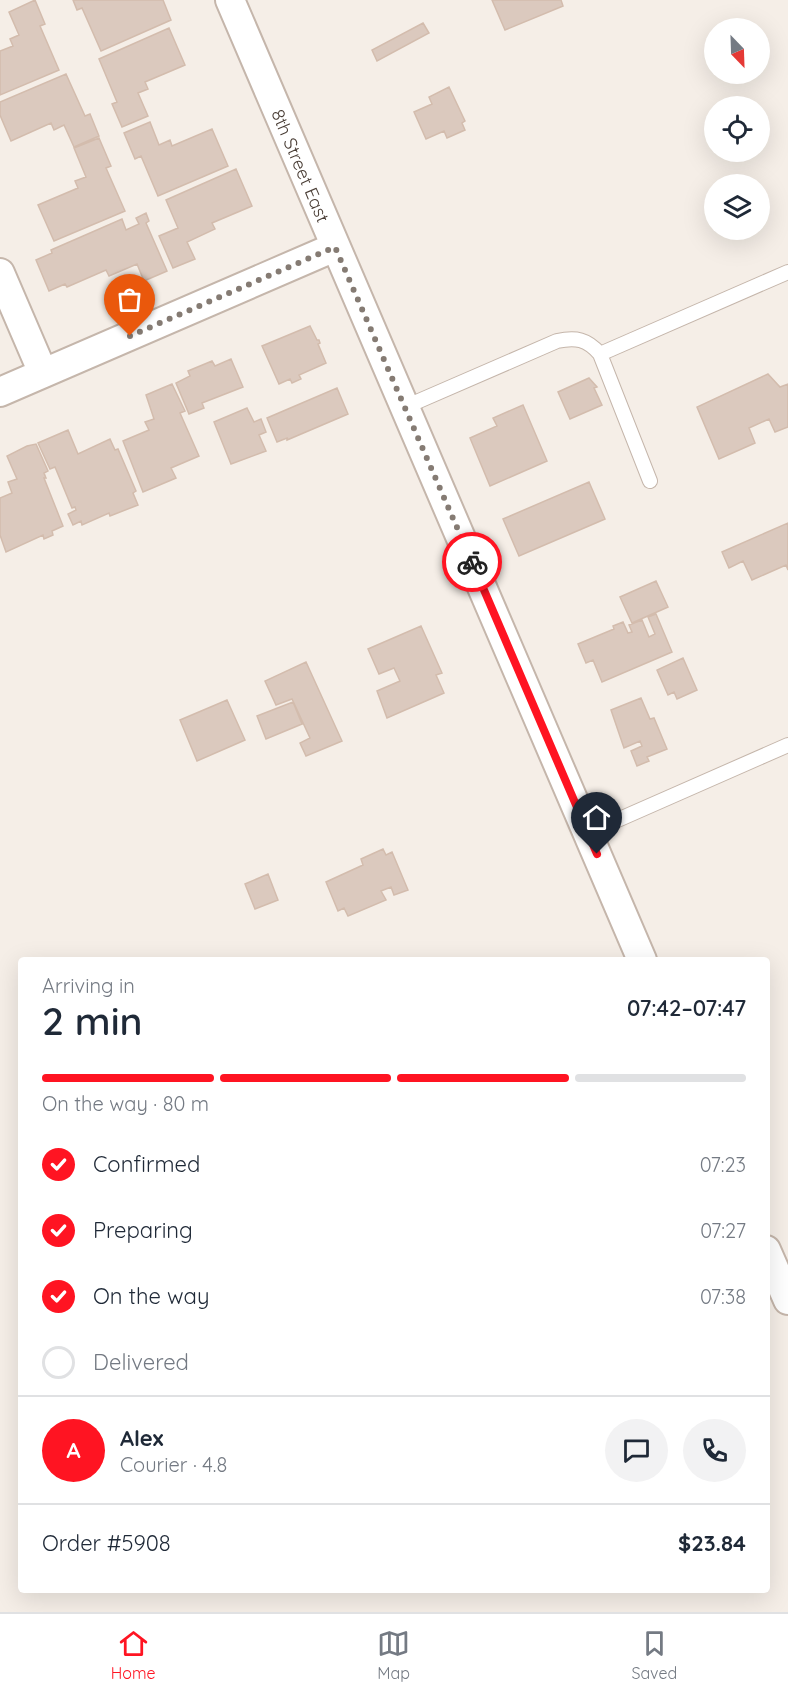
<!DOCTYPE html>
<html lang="en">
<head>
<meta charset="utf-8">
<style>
  body { margin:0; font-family:Quicksand,sans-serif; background:#f2f2f3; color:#1f2937; height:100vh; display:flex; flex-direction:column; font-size:22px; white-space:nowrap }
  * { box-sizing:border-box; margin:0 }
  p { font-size:20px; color:#747a83 }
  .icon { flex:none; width:33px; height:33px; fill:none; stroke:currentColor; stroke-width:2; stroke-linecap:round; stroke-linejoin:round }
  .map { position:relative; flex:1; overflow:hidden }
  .drawer { position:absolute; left:18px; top:957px; width:752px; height:636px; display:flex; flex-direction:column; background:#fff; border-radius:6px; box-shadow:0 6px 24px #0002 }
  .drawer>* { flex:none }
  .needle { width:39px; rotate:157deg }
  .tools { position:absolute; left:704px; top:18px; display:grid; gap:12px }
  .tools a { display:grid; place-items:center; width:66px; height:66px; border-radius:50%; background:#fff; box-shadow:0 6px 24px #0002; font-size:30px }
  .pin { position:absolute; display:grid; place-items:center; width:51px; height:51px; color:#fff; margin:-62px -26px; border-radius:50% 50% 50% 0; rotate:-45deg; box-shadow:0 0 6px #0007 }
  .pin .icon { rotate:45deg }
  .courier { position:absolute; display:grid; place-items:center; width:60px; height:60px; margin:-30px; border:4px solid #ff1422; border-radius:50%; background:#fff; color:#222; box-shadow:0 2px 8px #0007 }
  .headline em { font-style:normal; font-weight:600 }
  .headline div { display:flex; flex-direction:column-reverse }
  .headline { display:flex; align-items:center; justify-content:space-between; height:102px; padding:0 24px }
  h1 { font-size:39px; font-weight:600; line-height:45px }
  .bar { display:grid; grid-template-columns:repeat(4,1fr); gap:9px 6px; align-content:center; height:72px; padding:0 24px }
  .bar i { height:8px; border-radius:4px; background:#e0e1e3 }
  .bar .on { background:#ff1422 }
  .bar p { grid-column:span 4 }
  .line { display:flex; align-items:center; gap:15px; padding:0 24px; border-top:2px solid #e0e1e3 }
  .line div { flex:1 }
  .round { display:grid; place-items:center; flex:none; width:63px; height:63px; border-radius:32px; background:#f2f2f3 }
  ol { padding:0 24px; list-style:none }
  li { display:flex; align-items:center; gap:18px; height:66px }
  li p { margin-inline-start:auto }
  li .icon { padding:6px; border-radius:50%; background:#ff1422; color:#fff; stroke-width:4 }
  li:last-child { color:#747a83 }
  li i { width:33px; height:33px; border:3px solid #e0e1e3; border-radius:50% }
  .tabs { display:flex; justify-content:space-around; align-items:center; height:84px; border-top:2px solid #e0e1e3; background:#fff; font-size:16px; color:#747a83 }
  .tabs a { display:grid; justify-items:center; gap:3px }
  .tabs .on { color:#ff1422 }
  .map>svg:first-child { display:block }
  .building { fill:#dbc9be; stroke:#d3bcad; stroke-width:1.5 }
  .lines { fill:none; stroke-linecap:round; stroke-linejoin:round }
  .service-casing { stroke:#c5b6ab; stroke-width:16 }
  .minor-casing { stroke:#c5b6ab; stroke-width:32 }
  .service { stroke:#fff; stroke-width:14 }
  .minor { stroke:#fff; stroke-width:28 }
  .done { stroke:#857b73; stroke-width:6; stroke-dasharray:0 10.8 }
  .route { stroke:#ff1422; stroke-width:8 }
  .labels { text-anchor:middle; stroke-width:5; stroke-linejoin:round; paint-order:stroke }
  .street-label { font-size:18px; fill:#493d35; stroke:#fff }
</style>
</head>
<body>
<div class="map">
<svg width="788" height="1612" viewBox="0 0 788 1612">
  <rect width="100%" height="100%" fill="#f5eee7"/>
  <path class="building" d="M 35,0 L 45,24 L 40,26 L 59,70 L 0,95 L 0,51 L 13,46 L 10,39 L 19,35 L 9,12 Z
    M 73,0 L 163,0 L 171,20 L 101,51 L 82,8 L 77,10 Z
    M 492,0 L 561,0 L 563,6 L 505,30 Z
    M 423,23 L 429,33 L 377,61 L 372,50 Z
    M 169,28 L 185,65 L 145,82 L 148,89 L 138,93 L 148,116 L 122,127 L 112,104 L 117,102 L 99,59 Z
    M 66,74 L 85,116 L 90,114 L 99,136 L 74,147 L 64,125 L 54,130 L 51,123 L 11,141 L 0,115 L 0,102 Z
    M 449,87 L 465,121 L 462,123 L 465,130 L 447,138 L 444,131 L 426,139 L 414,112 L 432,104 L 429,97 Z
    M 150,122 L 159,145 L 170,140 L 172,146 L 212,129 L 228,166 L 158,196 L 141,156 L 135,159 L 124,133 Z
    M 99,138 L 111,166 L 106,168 L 125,211 L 54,241 L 38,205 L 78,188 L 75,181 L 86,177 L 74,148 Z
    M 236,169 L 252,206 L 212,223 L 215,229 L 187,242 L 195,259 L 173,268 L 159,236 L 178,228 L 166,200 Z
    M 146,213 L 149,221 L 146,223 L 167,271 L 144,281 L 137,264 L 109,276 L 106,270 L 67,287 L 65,284 L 49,291 L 36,260 L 52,253 L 51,250 L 122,219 L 126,230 L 139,224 L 136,218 Z
    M 310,326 L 317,340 L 319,340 L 320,343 L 318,344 L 326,363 L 299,375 L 301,379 L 292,383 L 290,379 L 279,384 L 262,346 Z
    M 231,359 L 243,387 L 202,403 L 204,408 L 189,414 L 176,383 L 190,376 L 188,371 L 212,361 L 215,366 Z
    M 768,374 L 780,387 L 788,384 L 788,427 L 775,432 L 769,419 L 749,428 L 755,443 L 719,459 L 697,407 Z
    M 589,378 L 597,387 L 594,388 L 602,405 L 570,419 L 558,392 Z
    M 172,384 L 185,411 L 180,413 L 199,456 L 171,468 L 176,478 L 143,492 L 123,441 L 149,430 L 145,422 L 154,419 L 146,395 Z
    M 337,388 L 348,414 L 287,440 L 287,438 L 277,442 L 267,418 Z
    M 523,405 L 547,461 L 490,486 L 470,438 L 497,426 L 493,418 Z
    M 247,408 L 254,422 L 261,419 L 266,432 L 259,435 L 266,451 L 231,464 L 214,422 Z
    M 68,430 L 78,454 L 110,439 L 115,450 L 118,449 L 136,491 L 133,493 L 138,505 L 110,516 L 109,513 L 82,525 L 81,521 L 73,525 L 68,514 L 76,510 L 75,507 L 72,508 L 55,467 L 50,469 L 38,443 Z
    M 36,444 L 48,471 L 44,473 L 46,478 L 44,478 L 63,526 L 52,531 L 53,535 L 44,539 L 43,535 L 6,552 L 0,535 L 0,498 L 12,493 L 8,482 L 17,479 L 7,456 L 27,446 Z
    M 589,482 L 605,519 L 519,556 L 503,519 Z
    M 788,523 L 788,570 L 786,565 L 752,580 L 743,561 L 729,568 L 722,552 Z
    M 656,581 L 668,607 L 632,623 L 620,597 Z
    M 656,614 L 672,652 L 602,682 L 593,660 L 586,663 L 578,644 L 614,629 L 613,626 L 623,622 L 628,633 L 632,632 L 629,625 L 642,620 L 649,637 L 655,634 L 648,617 Z
    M 421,626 L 442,673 L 436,675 L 444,693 L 387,718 L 377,691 L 400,681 L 394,668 L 379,674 L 368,649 Z
    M 683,658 L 697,690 L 677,699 L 674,692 L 668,695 L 657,670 Z
    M 306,662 L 342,741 L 306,756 L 300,743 L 310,738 L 292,699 L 276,705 L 265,681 Z
    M 641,698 L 650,719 L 654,718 L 667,749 L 647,757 L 649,761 L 637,766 L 631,751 L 642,746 L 640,741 L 624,748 L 611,710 Z
    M 227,700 L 245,740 L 197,761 L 180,720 Z
    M 293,702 L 302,724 L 266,739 L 257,716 Z
    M 383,849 L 386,855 L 392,852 L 408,890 L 394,895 L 391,887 L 381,891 L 386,900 L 348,916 L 344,908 L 338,911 L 326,882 L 363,865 L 361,859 Z
    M 268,874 L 278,900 L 255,909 L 245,884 Z"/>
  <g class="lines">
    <defs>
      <path id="service" d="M 600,354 L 788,272
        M 405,407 L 557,341 C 576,337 587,339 600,354 L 650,481
        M 588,833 L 788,745"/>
      <path id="minor" d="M 230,0 L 642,960
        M 0,273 L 43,373
        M 0,392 L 335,247
        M 766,1250 L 788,1300"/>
    </defs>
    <use href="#service" class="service-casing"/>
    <use href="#minor" class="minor-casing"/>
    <use href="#service" class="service"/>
    <use href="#minor" class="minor"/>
  </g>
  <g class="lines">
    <path class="done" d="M 130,336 L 335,247 L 472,562"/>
    <path class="route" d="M 472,562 L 597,854"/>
  </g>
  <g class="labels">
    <g class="street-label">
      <text transform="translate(300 166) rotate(67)" y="6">8th Street East</text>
    </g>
  </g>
</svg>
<div class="tools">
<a><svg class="needle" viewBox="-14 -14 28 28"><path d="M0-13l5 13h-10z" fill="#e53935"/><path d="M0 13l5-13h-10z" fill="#747a83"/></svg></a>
<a><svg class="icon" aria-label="locate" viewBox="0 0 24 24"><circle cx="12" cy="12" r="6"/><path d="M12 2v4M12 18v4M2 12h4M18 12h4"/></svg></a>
<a><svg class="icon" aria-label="layers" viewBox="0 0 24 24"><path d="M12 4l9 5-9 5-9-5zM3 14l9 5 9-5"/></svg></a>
</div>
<div class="pin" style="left:130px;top:336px;background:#ea580c"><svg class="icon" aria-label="bag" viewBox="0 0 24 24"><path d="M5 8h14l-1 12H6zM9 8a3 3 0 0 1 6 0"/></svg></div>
<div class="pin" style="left:597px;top:854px;background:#1f2937"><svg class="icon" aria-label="home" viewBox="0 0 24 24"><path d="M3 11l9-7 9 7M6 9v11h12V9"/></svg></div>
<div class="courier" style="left:472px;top:562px"><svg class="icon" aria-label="bike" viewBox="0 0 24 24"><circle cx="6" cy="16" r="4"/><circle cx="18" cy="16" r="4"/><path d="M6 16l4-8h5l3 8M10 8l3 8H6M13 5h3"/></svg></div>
<section class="drawer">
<div class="headline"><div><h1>2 min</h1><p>Arriving in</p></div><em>07:42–07:47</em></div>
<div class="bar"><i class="on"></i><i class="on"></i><i class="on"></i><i></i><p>On the way · 80 m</p></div>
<ol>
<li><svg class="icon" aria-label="check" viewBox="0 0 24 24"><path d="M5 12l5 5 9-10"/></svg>Confirmed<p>07:23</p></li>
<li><svg class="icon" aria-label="check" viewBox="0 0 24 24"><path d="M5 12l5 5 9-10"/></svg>Preparing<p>07:27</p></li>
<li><svg class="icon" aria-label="check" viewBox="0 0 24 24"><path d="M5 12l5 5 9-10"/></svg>On the way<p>07:38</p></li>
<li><i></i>Delivered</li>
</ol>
<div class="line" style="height:108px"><b class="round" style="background:#ff1422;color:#fff">A</b><div><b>Alex</b><p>Courier · 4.8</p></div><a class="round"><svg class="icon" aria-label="chat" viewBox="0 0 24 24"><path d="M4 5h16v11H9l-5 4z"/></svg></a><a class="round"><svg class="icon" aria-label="phone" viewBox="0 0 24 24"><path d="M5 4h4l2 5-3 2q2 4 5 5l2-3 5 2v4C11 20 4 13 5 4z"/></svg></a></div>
<div class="line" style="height:78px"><div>Order #5908</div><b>$23.84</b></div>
</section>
</div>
<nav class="tabs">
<a class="on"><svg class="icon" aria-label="home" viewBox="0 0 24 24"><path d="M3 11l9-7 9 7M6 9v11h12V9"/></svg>Home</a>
<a><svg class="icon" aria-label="map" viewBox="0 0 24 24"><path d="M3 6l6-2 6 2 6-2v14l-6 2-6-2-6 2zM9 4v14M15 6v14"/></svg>Map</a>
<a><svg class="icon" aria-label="saved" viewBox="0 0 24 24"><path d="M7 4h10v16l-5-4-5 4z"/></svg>Saved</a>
</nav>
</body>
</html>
